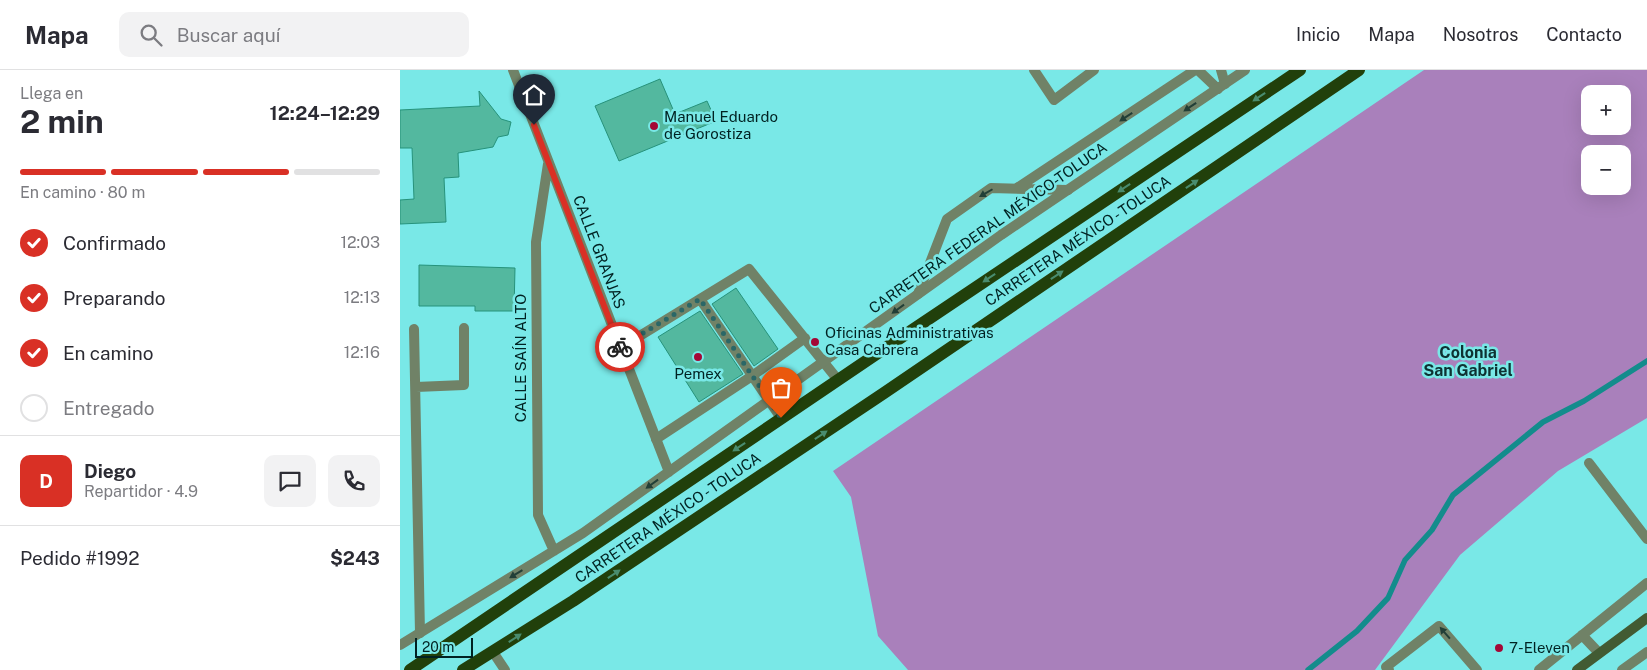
<!DOCTYPE html>
<html lang="es">
<head>
<meta charset="utf-8">
<style>
  body { margin:0; font-family:"Public Sans",sans-serif; background:#f2f2f3; color:#2b2b33; height:100vh; display:flex; flex-direction:column; font-size:19px; white-space:nowrap }
  * { box-sizing:border-box; margin:0 }
  p { font-size:16px; color:#7c7c81 }
  .icon { flex:none; width:28px; height:28px; fill:none; stroke:currentColor; stroke-width:2; stroke-linecap:round; stroke-linejoin:round }
  .map { position:relative; flex:1; overflow:hidden }
  .sheet { display:flex; flex-direction:column; background:#fff; width:400px }
  .sheet>* { flex:none }
  .tools { position:absolute; left:1181px; top:15px; display:grid; gap:10px }
  .tools a { display:grid; place-items:center; width:50px; height:50px; border-radius:10px; background:#fff; box-shadow:0 5px 20px #0002; font-size:25px }
  .scale { position:absolute; left:15px; bottom:12px; width:58px; box-sizing:border-box; padding-left:5px; border:2px solid #022; border-top:0; font-size:14px; line-height:18px; white-space:nowrap; color:#022; -webkit-text-stroke:4px #79e8e7; paint-order:stroke }
  .pin { position:absolute; display:grid; place-items:center; width:42px; height:42px; color:#fff; margin:-51px -21px; border-radius:50% 50% 50% 0; rotate:-45deg; box-shadow:0 0 5px #0007 }
  .pin .icon { rotate:45deg }
  .courier { position:absolute; display:grid; place-items:center; width:50px; height:50px; margin:-25px; border:4px solid #d93025; border-radius:50%; background:#fff; color:#222; box-shadow:0 1px 6px #0007 }
  .overview em { font-style:normal; font-weight:700 }
  .overview div { display:flex; flex-direction:column-reverse }
  .overview { display:flex; align-items:center; justify-content:space-between; height:85px; padding:0 20px }
  h1 { font-size:32px; font-weight:700; line-height:38px }
  .bar { display:grid; grid-template-columns:repeat(4,1fr); gap:8px 5px; align-content:center; height:60px; padding:0 20px }
  .bar i { height:6px; border-radius:4px; background:#e1e1e2 }
  .bar .current { background:#d93025 }
  .bar p { grid-column:span 4 }
  .line { display:flex; align-items:center; gap:12px; padding:0 20px; border-top:1px solid #e1e1e2 }
  .line div { flex:1 }
  .round { display:grid; place-items:center; flex:none; width:52px; height:52px; border-radius:10px; background:#f2f2f3 }
  ol { padding:0 20px; list-style:none }
  li { display:flex; align-items:center; gap:15px; height:55px }
  li p { margin-inline-start:auto }
  li .icon { padding:5px; border-radius:50%; background:#d93025; color:#fff; stroke-width:4 }
  li:last-child { color:#7c7c81 }
  li i { width:28px; height:28px; border:2px solid #e1e1e2; border-radius:50% }
  header { display:flex; align-items:center; gap:30px; box-sizing:border-box; height:70px; padding:0 25px; background:#fff; border-bottom:1px solid #e1e1e2 }
  header strong { font-size:24px }
  nav { display:flex; gap:28px; margin-inline-start:auto; font-size:18px }
  .search { width:350px; height:45px; background:#f2f2f3; display:flex; align-items:center; gap:12px; box-sizing:border-box; padding:0 18px; border-radius:10px; color:#7c7c81; font-size:19px }
  main { display:flex; flex:1; min-height:0 }
  .map>svg:first-child { display:block }
  .forest { fill:#a980bb; fill-rule:evenodd }
  .lines { fill:none; stroke-linecap:round; stroke-linejoin:round }
  .stream { stroke:#138c8c; stroke-width:5.5 }
  .building { fill:#53b89f; stroke:#26927b }
  .service { stroke:#708267; stroke-width:10 }
  .minor { stroke:#708267; stroke-width:10 }
  .tertiary { stroke:#708267; stroke-width:10 }
  .secondary { stroke:#425b33; stroke-width:10 }
  .primary { stroke:#21400b; stroke-width:12 }
  .oneway { fill:#498c6e }
  .oneway2 { fill:#223f37 }
  .done { stroke:#2a6767; stroke-width:5; stroke-dasharray:0 9 }
  .route { stroke:#d93025; stroke-width:6 }
  .poi-dot { fill:#a40736; stroke:#79e8e7; stroke-width:2 }
  .labels { text-anchor:middle; stroke-width:5; stroke-linejoin:round; paint-order:stroke }
  .poi-label { font-size:15px; fill:#022; stroke:#79e8e7; text-anchor:start }
  .street-label { font-size:15px; fill:#022; stroke:#79e8e7 }
  .neighbourhood-label { font-size:16px; font-weight:bold; fill:#0e3232; stroke:#79e8e7 }
</style>
</head>
<body>
<header>
<strong>Mapa</strong>
<div class="search"><svg class="icon" aria-label="search" viewBox="0 0 24 24"><circle cx="10" cy="10" r="6"/><path d="M15 15l6 6"/></svg>Buscar aquí</div>
<nav><a>Inicio</a><a>Mapa</a><a>Nosotros</a><a>Contacto</a></nav>
</header>
<main>
<section class="sheet">
<div class="overview"><div><h1>2 min</h1><p>Llega en</p></div><em>12:24–12:29</em></div>
<div class="bar"><i class="current"></i><i class="current"></i><i class="current"></i><i></i><p>En camino · 80 m</p></div>
<ol>
<li><svg class="icon" aria-label="check" viewBox="0 0 24 24"><path d="M5 12l5 5 9-10"/></svg>Confirmado<p>12:03</p></li>
<li><svg class="icon" aria-label="check" viewBox="0 0 24 24"><path d="M5 12l5 5 9-10"/></svg>Preparando<p>12:13</p></li>
<li><svg class="icon" aria-label="check" viewBox="0 0 24 24"><path d="M5 12l5 5 9-10"/></svg>En camino<p>12:16</p></li>
<li><i></i>Entregado</li>
</ol>
<div class="line" style="height:90px"><b class="round" style="background:#d93025;color:#fff">D</b><div><b>Diego</b><p>Repartidor · 4.9</p></div><a class="round"><svg class="icon" aria-label="chat" viewBox="0 0 24 24"><path d="M4 5h16v11H9l-5 4z"/></svg></a><a class="round"><svg class="icon" aria-label="phone" viewBox="0 0 24 24"><path d="M5 4h4l2 5-3 2q2 4 5 5l2-3 5 2v4C11 20 4 13 5 4z"/></svg></a></div>
<div class="line" style="height:65px"><div>Pedido #1992</div><b>$243</b></div>
</section>
<div class="map">
<svg width="1247" height="600" viewBox="0 0 1247 600">
  <rect width="100%" height="100%" fill="#79e8e7"/>
  <path class="forest" d="M 1024,0 L 1247,0 L 1247,348 L 1158,401 L 1060,485 L 975,600 L 508,600 L 478,566 L 451,427 L 433,401 ZM 1190,24 L 1222,24 L 1222,56 L 1190,56 ZM 1190,84 L 1222,84 L 1222,116 L 1190,116 Z"/>
  <g class="lines">
    <path class="stream" d="M 908,600 L 957,561 L 988,528 L 1005,490 L 1032,460 L 1053,425 L 1143,352 L 1184,331 L 1247,291"/>
  </g>
  <path class="building" d="M 260,9 L 275,44 L 307,31 L 316,51 L 219,91 L 195,36 Z
    M 79,21 L 101,49 L 111,52 L 108,65 L 98,67 L 93,77 L 58,83 L 59,107 L 44,108 L 46,152 L 0,154 L 0,130 L 14,129 L 12,78 L 0,78 L 0,40 L 80,36 Z
    M 19,195 L 115,198 L 114,241 L 75,241 L 75,236 L 19,236 Z
    M 336,218 L 378,279 L 354,296 L 312,234 Z
    M 300,241 L 343,304 L 299,332 L 258,267 Z"/>
  <g class="lines">
    <path class="service" d="M 634,0 L 654,30 L 694,0
      M 798,0 L 818,19
      M 821,0 L 825,14
      M 617,118 L 795,0
      M 518,224 L 547,149 L 591,118 L 668,120
      M 300,229 L 381,348
      M 14,259 L 20,563
      M 220,278 L 349,199 L 438,310
      M 16,317 L 64,315 L 64,258
      M 256,369 L 352,306 L 405,268
      M 1189,393 L 1247,469
      M 1182,565 L 1199,583
      M 989,600 L 986,597 L 1039,556 L 1077,600
      M 1139,600 L 1247,513"/>
    <path class="minor" d="M 113,0 L 269,402
      M 148,94 L 136,172 L 138,445 L 154,481
      M 0,575 L 183,463 L 601,165 L 845,0
      M 93,582 L 105,600"/>
    <path class="tertiary" d="M 1222,600 L 1247,582"/>
    <path class="secondary" d="M 1177,600 L 1247,548"/>
    <path class="primary" d="M 10,600 L 472,287 L 900,0
      M 63,600 L 173,531 L 484,323 L 959,0"/>
  </g>
  <defs><path id="oneway-solid" d="M-6-.8H1V-3.2L6.5 0L1 3.2V.8H-6Z" transform="scale(1.25)"/></defs>
  <g class="oneway">
    <use href="#oneway-solid" transform="translate(859 27) rotate(146)"/>
    <use href="#oneway-solid" transform="translate(792 114) rotate(-34)"/>
    <use href="#oneway-solid" transform="translate(724 118) rotate(146)"/>
    <use href="#oneway-solid" transform="translate(657 205) rotate(-34)"/>
    <use href="#oneway-solid" transform="translate(589 208) rotate(146)"/>
    <use href="#oneway-solid" transform="translate(421 365) rotate(-34)"/>
    <use href="#oneway-solid" transform="translate(339 377) rotate(146)"/>
    <use href="#oneway-solid" transform="translate(214 504) rotate(-34)"/>
    <use href="#oneway-solid" transform="translate(115 568) rotate(-33)"/>
  </g>
  <g class="oneway2">
    <use href="#oneway-solid" transform="translate(790 37) rotate(146)"/>
    <use href="#oneway-solid" transform="translate(726 47) rotate(147)"/>
    <use href="#oneway-solid" transform="translate(586 123) rotate(150)"/>
    <use href="#oneway-solid" transform="translate(498 239) rotate(144)"/>
    <use href="#oneway-solid" transform="translate(252 414) rotate(144)"/>
    <use href="#oneway-solid" transform="translate(116 504) rotate(149)"/>
    <use href="#oneway-solid" transform="translate(1045 563) rotate(-131)"/>
  </g>
  <g class="lines">
    <path class="done" d="M 220,277 L 300,229 L 381,348"/>
    <path class="route" d="M 134,55 L 220,277"/>
  </g>
  <g class="poi-dot">
    <circle cx="254" cy="56" r="5"/>
    <circle cx="415" cy="272" r="5"/>
    <circle cx="298" cy="287" r="5"/>
    <circle cx="1099" cy="578" r="5"/>
  </g>
  <g class="labels">
    <g class="poi-label">
      <text x="264" y="52">Manuel Eduardo<tspan x="264" dy="17">de Gorostiza</tspan></text>
      <text x="425" y="268">Oficinas Administrativas<tspan x="425" dy="17">Casa Cabrera</tspan></text>
      <text x="298" y="309" text-anchor="middle">Pemex</text>
      <text x="1109" y="583">7-Eleven</text>
    </g>
    <g class="street-label">
      <text transform="translate(588 158) rotate(-35)" y="5">CARRETERA FEDERAL MÉXICO-TOLUCA</text>
      <text transform="translate(678 171) rotate(-34)" y="5">CARRETERA MÉXICO - TOLUCA</text>
      <text transform="translate(199 182) rotate(69)" y="5">CALLE GRANJAS</text>
      <text transform="translate(121 288) rotate(-90)" y="5">CALLE SAÍN ALTO</text>
      <text transform="translate(268 448) rotate(-34)" y="5">CARRETERA MÉXICO - TOLUCA</text>
    </g>
    <g class="neighbourhood-label">
      <text x="1068" y="288">Colonia<tspan x="1068" dy="18">San Gabriel</tspan></text>
    </g>
  </g>
</svg>
<div class="tools">
<a>+</a>
<a>−</a>
</div>
<div class="scale">20 m</div>
<div class="pin" style="left:381px;top:348px;background:#ea580c"><svg class="icon" aria-label="bag" viewBox="0 0 24 24"><path d="M5 8h14l-1 12H6zM9 8a3 3 0 0 1 6 0"/></svg></div>
<div class="pin" style="left:134px;top:55px;background:#1f2937"><svg class="icon" aria-label="home" viewBox="0 0 24 24"><path d="M3 11l9-7 9 7M6 9v11h12V9"/></svg></div>
<div class="courier" style="left:220px;top:277px"><svg class="icon" aria-label="bike" viewBox="0 0 24 24"><circle cx="6" cy="16" r="4"/><circle cx="18" cy="16" r="4"/><path d="M6 16l4-8h5l3 8M10 8l3 8H6M13 5h3"/></svg></div>
</div>
</main>
</body>
</html>
